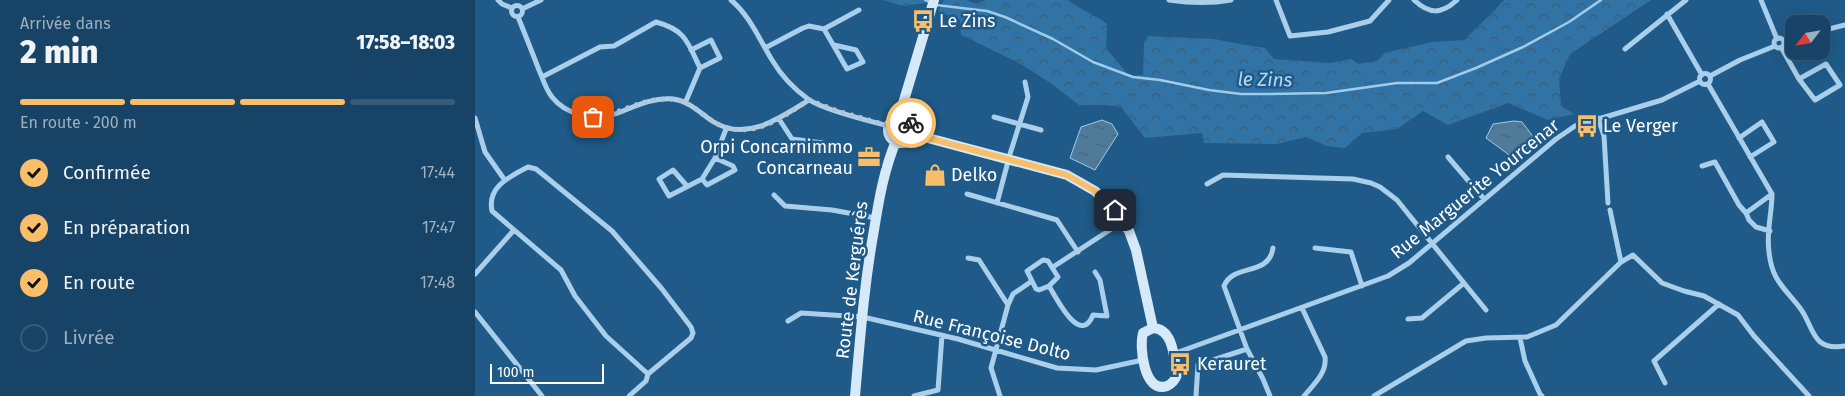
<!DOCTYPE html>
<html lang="fr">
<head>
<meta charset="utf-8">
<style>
  body { margin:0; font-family:"Fira Sans",sans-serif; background:#204b6c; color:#f1f3f6; height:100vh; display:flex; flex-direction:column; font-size:19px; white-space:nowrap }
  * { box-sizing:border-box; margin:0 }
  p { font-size:16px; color:#9eb0bf }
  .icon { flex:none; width:28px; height:28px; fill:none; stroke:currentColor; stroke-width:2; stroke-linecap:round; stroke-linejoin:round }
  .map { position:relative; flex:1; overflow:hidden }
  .panel { display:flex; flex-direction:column; background:#174466; width:475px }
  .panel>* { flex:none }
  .needle { width:32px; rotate:239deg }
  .tools { position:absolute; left:1310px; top:15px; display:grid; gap:10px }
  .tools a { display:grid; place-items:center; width:45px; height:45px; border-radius:10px; background:#174466; box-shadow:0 5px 20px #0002,0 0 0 1px #365c7a; font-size:25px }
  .scale { position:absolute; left:15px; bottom:12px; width:114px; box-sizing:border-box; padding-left:5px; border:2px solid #fff; border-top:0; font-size:14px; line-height:18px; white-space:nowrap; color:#fff; -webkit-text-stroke:4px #1f5a88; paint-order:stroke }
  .pin { position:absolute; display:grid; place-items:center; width:42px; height:42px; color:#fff; margin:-21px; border-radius:10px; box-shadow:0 2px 8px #0006 }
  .courier { position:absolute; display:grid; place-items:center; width:50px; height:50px; margin:-25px; border:4px solid #f9be69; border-radius:50%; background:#fff; color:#222; box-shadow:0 1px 6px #0007 }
  .head em { font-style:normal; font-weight:800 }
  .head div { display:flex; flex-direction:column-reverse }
  .head { display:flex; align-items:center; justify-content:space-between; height:85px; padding:0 20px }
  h1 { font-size:32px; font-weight:800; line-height:38px }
  .bar { display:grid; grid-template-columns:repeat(4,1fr); gap:8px 5px; align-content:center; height:60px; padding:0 20px }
  .bar i { height:6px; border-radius:4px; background:#365c7a }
  .bar .selected { background:#f9be69 }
  .bar p { grid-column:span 4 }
  ol { padding:0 20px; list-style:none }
  li { display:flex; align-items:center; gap:15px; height:55px }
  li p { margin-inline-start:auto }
  li .icon { padding:5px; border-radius:50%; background:#f9be69; color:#111; stroke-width:4 }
  li:last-child { color:#9eb0bf }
  li i { width:28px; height:28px; border:2px solid #365c7a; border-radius:50% }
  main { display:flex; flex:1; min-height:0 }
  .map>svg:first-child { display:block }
  .forest { fill:url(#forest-crowns) }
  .water { fill:url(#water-ripples); stroke:#9dccec }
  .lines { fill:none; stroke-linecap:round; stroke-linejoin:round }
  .stream { stroke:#9dccec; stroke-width:2.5 }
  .street { stroke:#a9cfeb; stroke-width:5 }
  .secondary { stroke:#d5e9f8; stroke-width:10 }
  .done { stroke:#b1c5d5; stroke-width:5; stroke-dasharray:0 9 }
  .route { stroke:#f9be69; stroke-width:6 }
  .labels { text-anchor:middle; stroke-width:5; stroke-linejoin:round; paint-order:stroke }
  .poi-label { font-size:18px; fill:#fff; stroke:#1f5a88; text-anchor:start }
  .street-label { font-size:18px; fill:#fff; stroke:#1f5a88 }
  .water-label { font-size:19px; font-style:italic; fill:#b5d9f2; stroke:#1f5a88 }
</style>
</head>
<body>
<main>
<section class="panel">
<div class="head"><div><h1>2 min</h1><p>Arrivée dans</p></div><em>17:58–18:03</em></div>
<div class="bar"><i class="selected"></i><i class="selected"></i><i class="selected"></i><i></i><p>En route · 200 m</p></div>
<ol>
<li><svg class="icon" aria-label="check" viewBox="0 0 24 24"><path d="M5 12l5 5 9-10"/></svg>Confirmée<p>17:44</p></li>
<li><svg class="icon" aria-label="check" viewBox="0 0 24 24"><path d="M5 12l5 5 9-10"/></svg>En préparation<p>17:47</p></li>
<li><svg class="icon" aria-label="check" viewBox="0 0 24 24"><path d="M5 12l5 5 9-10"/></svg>En route<p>17:48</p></li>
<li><i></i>Livrée</li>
</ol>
</section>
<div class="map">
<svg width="1370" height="396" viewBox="0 0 1370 396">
  <defs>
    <pattern id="forest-crowns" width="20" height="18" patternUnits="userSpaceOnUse" patternTransform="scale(1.25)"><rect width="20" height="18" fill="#3073a4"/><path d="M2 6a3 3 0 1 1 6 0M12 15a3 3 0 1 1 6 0" fill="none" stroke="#415c6f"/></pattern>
    <pattern id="water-ripples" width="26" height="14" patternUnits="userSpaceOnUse" patternTransform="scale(1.25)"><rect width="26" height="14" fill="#4f7a9a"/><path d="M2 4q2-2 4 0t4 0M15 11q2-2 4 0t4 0" fill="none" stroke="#4e6373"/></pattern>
  </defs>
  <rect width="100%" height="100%" fill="#1f5a88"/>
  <path class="forest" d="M 408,0 L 452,0 L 450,3 L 428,6 Z
    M 469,0 L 491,0 L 501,4 L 511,0 L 593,0 C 605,10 620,14 632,24 L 631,48 L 654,76 L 668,75 L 669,43 L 673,36 L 740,39 L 759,43 L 790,48 L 799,59 L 856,63 L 876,59 L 883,64 L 902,61 L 910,53 L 956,42 L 989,40 L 1020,10 L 1029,0 L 1176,0 L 1095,54 L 1084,79 L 1086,106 L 1099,114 L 1073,120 L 1033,103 L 973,125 L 948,111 L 922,129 L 887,133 L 870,148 L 852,146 L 831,137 L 802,144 L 729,143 L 727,133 L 670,138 L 646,107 L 630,105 L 604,105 L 577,84 L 544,63 L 486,35 L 485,20 L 463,11 Z"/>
  <path class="water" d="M 627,120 L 637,124 L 643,134 L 620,170 L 595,158 L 606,127 Z
    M 1039,121 L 1047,122 L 1060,139 L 1041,160 L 1011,138 L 1018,124 Z"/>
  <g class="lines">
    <path class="stream" d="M 450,0 L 456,3
      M 461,5 L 512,11 L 530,17 L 578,39 L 618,62 L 658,77 L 685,80 L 734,90 L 766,94 L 791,94 L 851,93 L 922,83 L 962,83 L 1001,68 L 1048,47 L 1094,22 L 1126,0"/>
    <path class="street" d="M 23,0 L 27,4 L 37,8
      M 256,0 C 275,16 284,39 297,60 C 306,75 319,89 333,99 C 348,110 394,121 414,126
      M 694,0 C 714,3 735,4 756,0
      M 801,0 L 815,36 L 853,32 L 895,21 L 914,0
      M 939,0 C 954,14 966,15 982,0
      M 1286,0 L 1302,39
      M36.5 11a5.5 5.5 0 1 1 11 0a5.5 5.5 0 1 1-11 0Z
      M 47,9 L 66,0
      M 1192,14 L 1227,75
      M 43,17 C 50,34 57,52 64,70 C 68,79 71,90 77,97 C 91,115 119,121 140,114 C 159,107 177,97 198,99 C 214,101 224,112 237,121 C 271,143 305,118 334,100
      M 349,29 L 372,69 L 388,62 L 381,50 L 359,45
      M 1346,31 L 1370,25
      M1299 43a5 5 0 1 1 10 0a5 5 0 1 1-10 0Z
      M 1309,42 L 1319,39
      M 1306,47 L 1324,79 L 1340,100 L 1365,85 L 1351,64 L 1324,79
      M 290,48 L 328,28 L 334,26 L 349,29 L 384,10
      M 1150,49 L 1211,0
      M1224.5 79a5.5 5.5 0 1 1 11 0a5.5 5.5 0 1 1-11 0Z
      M 1235,76 L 1265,60 L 1300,46
      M 67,77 L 125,47 L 139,46 L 181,22 C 211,30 213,43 225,68
      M 1233,84 L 1297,194 C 1297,213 1291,233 1294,252 C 1297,281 1309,287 1325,308 C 1339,326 1336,352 1370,346
      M 211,101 L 225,68 L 245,58 L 236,40 L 216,50
      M 519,117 L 566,130
      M 0,118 L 10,152 L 29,179
      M 1123,118 L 1129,136 L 1133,203
      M 304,119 L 317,139 L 348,143
      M 1264,138 L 1287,122 L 1299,142 L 1275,157
      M 973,157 L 1009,199
      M 1227,166 L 1240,162 L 1264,205 L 1271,213 L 1274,220 L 1281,227 L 1295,231
      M 227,179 L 232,185 L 260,170 L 258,166 L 240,158
      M 732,184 L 748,175 L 878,179 L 896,183 L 905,187 L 922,200 L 989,283 L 947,318 L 933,319
      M 212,186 L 198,170 L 184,179 L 194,196 L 227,179 L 240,158 L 251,129
      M 492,194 L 582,220 L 603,252
      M 299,195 L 310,206 L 357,210 L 401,218
      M 522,203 L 535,154 L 553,97 L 550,82
      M 1135,210 L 1146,262
      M 1271,213 L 1297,194
      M 840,248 L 876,252 L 887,286
      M 493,258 L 504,260 L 533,305
      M 568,260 L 573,261 L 583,277 L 574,286 L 564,290 L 561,289 L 552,271 Z
      M 578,267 L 647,222
      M 0,274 L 39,230
      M 989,283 L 1011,310
      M 574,286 C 581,297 605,347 618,315 L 632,316 L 625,280 L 620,272
      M 827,308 L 850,357 C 852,373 839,384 829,396
      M 0,312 L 67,396
      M 313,321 L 326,313 L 388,317 L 483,339 L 582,368 L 621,370 L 668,360
      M 1045,338 L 1050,361 L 1065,394 L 1067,396
      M 698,354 L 913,276 L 934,263 L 1081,139 L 1100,126 L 1187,100 L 1225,81
      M 1190,383 L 1179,361 L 1244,304
      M 154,396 L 171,381 L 173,374 L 216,338 L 218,333 L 216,327 L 187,289 L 137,231 L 71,177 L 61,169 L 53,167 C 34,177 12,187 17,211 L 86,270 L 100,296 L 131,336 L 173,374
      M 439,396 L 463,390 L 467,335
      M 525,396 L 516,368 L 533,305 L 538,294 L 557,281
      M 721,396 L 723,365 L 772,349
      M 795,396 L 788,379 L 772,349 L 749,286 C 758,263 794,277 798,248
      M 899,396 L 991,341 L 1011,338 L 1052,337 L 1081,325 L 1146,262 L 1158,255 L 1187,283 L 1209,291 L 1229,296 L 1263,315 L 1279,336 L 1334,396"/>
    <path class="secondary" d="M 424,117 L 459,0
      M413 130a13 13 0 1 1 26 0a13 13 0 1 1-26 0Z
      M 438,134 L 592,175 L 620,191 L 640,211 L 654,231 L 661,250 L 678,328
      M 678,328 C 699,329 699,359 702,375 C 700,380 697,384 692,386 C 669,394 664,347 668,333 Z
      M 380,396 C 385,340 389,285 399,230 C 404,199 409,170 421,141"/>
  </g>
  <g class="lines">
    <path class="done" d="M 118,117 C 143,115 165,99 189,99 C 208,98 216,105 230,116 C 270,145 298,123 334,100 L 360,110 L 414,126 C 419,116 428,115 436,123"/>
    <path class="route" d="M 436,123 L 438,134 L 592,175 L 620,191 L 640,210"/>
  </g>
  <defs>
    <symbol id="bus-bare" viewBox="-9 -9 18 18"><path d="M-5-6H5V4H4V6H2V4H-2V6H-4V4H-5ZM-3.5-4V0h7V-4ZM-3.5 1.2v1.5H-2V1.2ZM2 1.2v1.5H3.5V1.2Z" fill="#f9be69" stroke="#1f5a88" stroke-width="2.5" paint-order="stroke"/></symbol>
    <symbol id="office-bare" viewBox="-9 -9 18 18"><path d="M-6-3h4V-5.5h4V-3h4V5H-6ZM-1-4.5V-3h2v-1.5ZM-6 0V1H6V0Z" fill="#f9be69" stroke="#1f5a88" stroke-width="2.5" paint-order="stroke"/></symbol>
    <symbol id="shop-bare" viewBox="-9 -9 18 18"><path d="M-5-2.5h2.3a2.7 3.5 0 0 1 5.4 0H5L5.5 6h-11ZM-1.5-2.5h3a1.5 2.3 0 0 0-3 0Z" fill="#f9be69" stroke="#1f5a88" stroke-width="2.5" paint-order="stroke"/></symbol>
  </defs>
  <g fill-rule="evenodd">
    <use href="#bus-bare" x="432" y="5" width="32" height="32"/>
    <use href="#bus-bare" x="1096" y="110" width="32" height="32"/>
    <use href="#office-bare" x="378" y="141" width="32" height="32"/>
    <use href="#shop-bare" x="444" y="159" width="32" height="32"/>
    <use href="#bus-bare" x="689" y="348" width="32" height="32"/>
  </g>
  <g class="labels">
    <g class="poi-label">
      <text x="464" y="27">Le Zins</text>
      <text x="1128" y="132">Le Verger</text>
      <text x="378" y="153" text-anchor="end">Orpi Concarnimmo<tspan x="378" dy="21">Concarneau</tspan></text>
      <text x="476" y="181">Delko</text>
      <text x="722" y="370">Kerauret</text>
    </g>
    <g class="street-label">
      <text transform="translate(1000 189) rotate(-39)" y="6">Rue Marguerite Yourcenar</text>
      <text transform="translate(377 280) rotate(-83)" y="6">Route de Kerguérès</text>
      <text transform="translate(517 335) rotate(14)" y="6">Rue Françoise Dolto</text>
    </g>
    <g class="water-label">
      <text transform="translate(790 79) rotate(1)" y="7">le Zins</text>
    </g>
  </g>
</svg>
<div class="tools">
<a><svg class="needle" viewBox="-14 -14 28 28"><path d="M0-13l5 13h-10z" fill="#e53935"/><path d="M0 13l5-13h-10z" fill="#9eb0bf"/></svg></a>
</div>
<div class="scale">100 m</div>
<div class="pin" style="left:118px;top:117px;background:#ea580c"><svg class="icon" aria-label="bag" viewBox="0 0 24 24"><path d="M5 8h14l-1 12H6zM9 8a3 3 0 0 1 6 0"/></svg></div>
<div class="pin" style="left:640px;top:210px;background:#1f2937"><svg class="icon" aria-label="home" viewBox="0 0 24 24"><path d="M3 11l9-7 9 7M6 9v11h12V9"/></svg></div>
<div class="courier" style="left:436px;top:123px"><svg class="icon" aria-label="bike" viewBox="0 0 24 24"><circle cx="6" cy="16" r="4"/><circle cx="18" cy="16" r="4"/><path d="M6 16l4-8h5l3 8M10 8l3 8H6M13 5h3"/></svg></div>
</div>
</main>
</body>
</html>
